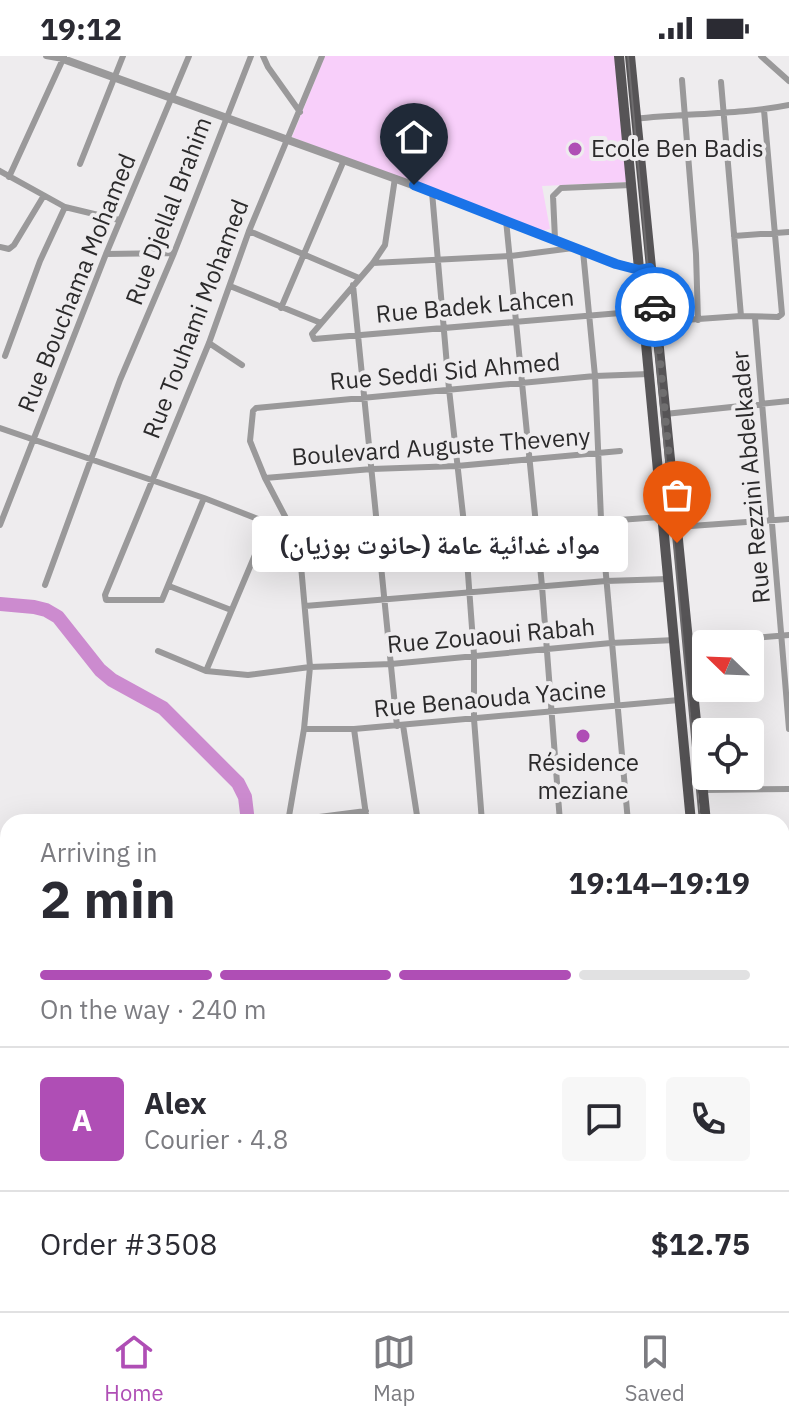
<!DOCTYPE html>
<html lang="en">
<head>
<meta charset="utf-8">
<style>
  body { margin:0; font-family:"IBM Plex Sans","Noto Naskh Arabic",sans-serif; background:#f7f7f7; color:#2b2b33; height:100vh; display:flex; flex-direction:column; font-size:30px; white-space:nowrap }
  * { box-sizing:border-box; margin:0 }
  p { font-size:26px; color:#7c7c81 }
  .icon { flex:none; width:44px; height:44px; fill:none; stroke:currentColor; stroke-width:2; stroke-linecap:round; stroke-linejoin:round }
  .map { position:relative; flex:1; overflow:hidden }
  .sheet { position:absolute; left:0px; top:758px; width:790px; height:498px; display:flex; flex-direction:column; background:#fff; border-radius:24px 24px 0 0; box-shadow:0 8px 32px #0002 }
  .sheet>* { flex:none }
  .needle { width:52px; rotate:293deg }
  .tools { position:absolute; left:692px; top:574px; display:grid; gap:16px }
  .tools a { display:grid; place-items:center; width:72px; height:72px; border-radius:8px; background:#fff; box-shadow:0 8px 32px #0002; font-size:40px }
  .pin { position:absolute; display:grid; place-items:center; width:68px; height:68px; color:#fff; margin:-82px -34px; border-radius:50% 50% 50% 0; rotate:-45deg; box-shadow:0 0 8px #0007 }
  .pin .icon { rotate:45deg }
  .courier { position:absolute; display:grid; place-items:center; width:80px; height:80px; margin:-40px; border:6px solid #1a73e8; border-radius:50%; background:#fff; color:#222; box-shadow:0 2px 10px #0007 }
  .bubble { position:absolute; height:56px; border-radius:8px; background:#fff; box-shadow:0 8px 32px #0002; font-size:26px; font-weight:700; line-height:56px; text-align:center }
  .head em { font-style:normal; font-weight:700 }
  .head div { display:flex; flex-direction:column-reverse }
  .head { display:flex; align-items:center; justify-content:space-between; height:136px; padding:0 40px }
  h1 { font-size:52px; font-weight:700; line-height:60px }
  .bar { display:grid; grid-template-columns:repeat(4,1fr); gap:12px 8px; align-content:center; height:96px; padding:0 40px }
  .bar i { height:10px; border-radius:6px; background:#e1e1e2 }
  .bar .active { background:#af4eb5 }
  .bar p { grid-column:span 4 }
  .line { display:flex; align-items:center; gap:20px; padding:0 40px; border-top:2px solid #e1e1e2 }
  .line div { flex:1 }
  .round { display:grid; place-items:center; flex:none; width:84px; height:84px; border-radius:8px; background:#f7f7f7 }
  .status { display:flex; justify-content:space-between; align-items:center; height:56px; padding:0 40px; background:#fff; direction:ltr }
  .status svg { height:22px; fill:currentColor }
  .tabs { display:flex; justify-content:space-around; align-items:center; height:112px; border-top:2px solid #e1e1e2; background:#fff; font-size:22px; color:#7c7c81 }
  .tabs a { display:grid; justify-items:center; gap:4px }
  .tabs .active { color:#af4eb5 }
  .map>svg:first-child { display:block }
  .built { fill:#e5dde5 }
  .green { fill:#f8cffa }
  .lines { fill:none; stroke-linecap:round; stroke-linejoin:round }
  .canal { stroke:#cc8bcf; stroke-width:8 }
  .river { stroke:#cc8bcf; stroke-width:14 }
  .minor { stroke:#9a999a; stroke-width:6 }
  .tertiary { stroke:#9a999a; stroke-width:8 }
  .secondary { stroke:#727072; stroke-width:9 }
  .primary { stroke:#565456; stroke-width:10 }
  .tram { stroke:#6e6c6e; stroke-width:2 }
  .rail { stroke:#6e6c6e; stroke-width:2; stroke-dasharray:10 10; stroke-linecap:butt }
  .done { stroke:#6f6e6f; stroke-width:8; stroke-dasharray:0 14.4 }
  .route { stroke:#1a73e8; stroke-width:10 }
  .poi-dot { fill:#af4eb5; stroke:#eeecee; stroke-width:3 }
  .labels { text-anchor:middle; stroke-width:8; stroke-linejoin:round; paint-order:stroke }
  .poi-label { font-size:24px; fill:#2b2a2b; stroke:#eeecee; text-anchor:start }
  .street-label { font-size:24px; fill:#2b2a2b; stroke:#eeecee }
</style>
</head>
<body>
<div class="status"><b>19:12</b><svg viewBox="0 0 49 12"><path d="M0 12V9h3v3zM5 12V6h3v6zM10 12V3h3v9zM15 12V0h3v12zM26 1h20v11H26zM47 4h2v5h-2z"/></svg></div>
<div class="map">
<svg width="789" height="1255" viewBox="0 0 789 1255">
  <rect width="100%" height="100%" fill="#eeecee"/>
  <path class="built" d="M 789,1070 L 789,1162 L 782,1162 L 782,1071 Z"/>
  <path class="green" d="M 325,0 L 615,0 L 627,126 L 542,130 L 550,173 L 536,176 L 292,81 Z"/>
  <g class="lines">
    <path class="canal" d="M 782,1228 L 789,1228"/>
    <path class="river" d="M 0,548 L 34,551 L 46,554 L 58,561 L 100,614 L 112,624 L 163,652 L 238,727 L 245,741 L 248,766
      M 208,1255 L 211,1248"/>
    <path class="minor" d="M 263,0 L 268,11 L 300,56
      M 761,0 L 789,25
      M 682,24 L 696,198 L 698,264
      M 721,26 L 741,260
      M 635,63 C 686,57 739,59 789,49
      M 80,108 L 123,0
      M 0,115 L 65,151 L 119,164
      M 9,121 L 63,3 L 46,0
      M 395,122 L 385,189 L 373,207 L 312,278 L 314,283 L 644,255
      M 432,136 L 449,333 L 465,477 L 474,599 L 474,663 L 482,766
      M 506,164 L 542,530 L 560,766
      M 249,175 L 359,222
      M 734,180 L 789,176
      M 555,183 L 553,140 L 561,132 L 631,129
      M 0,191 L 9,193 L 14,189 L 43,141
      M 583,195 L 595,320 L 601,463 L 628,766
      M 106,198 L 174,197
      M 373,207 L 511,200 L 573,192
      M 353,229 L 397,670
      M 230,230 L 321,267
      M 281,252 L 344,104
      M 755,262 L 789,673
      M 656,266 L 741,260 L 778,261 L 782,258 L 764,54
      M 209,287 L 242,309
      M 5,300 L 40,205 L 65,151
      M 665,358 L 789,345
      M 0,372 L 204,442 L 294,477
      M 265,422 L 372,413 L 457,410 L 620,395
      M 204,442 L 162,544 L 106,544 L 105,539 L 209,287 L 249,175 L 322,0
      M 0,469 L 106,198 L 189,0
      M 663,472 L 789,463
      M 299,487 L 674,460
      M 45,529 L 120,324 L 174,197 L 251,0
      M 169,530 L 231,554
      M 305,550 L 606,525 L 668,523
      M 688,587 L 789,579
      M 158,595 L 206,615 L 248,619 L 310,611 L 391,608 L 611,587 L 675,584
      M 206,615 L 268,468
      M 403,669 L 418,766
      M 304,673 L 354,673 L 679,644
      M 354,673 L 367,766
      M 703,734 L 789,733
      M 288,765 L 366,755
      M 288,766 L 304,673 L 310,611 L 299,487 L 265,422 L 250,385 L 253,355 L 256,352 L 595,320 L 649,318
      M 0,886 L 8,891
      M 782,911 L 789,910
      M 412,1255 L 414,1248
      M 472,1255 L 475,1248"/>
    <path class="tertiary" d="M 63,0 L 63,3 L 432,136 L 616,208 L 642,214"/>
    <path class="secondary" d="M 0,866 L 8,871
      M 782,1168 L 789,1168"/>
    <path class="primary" d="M 619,0 L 691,766
      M 630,0 L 706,766
      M 740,1248 L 741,1255"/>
    <path class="tram" d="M 628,0 L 700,766"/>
    <path class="rail" d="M 0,1246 L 3,1255"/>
  </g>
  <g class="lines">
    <path class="done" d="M 655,251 L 677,487"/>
    <path class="route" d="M 414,129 L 616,208 L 639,214 L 650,212 L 655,251"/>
  </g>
  <g class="poi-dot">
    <circle cx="575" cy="93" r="8"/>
    <circle cx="583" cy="680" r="8"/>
  </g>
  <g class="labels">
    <g class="poi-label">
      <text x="591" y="101">Ecole Ben Badis</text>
      <text x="583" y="715" text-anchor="middle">Résidence<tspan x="583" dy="28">meziane</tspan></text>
    </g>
    <g class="street-label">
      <text transform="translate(169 155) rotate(-69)" y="8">Rue Djellal Brahim</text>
      <text transform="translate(77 227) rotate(-68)" y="8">Rue Bouchama Mohamed</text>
      <text transform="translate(475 250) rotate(-5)" y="8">Rue Badek Lahcen</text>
      <text transform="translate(196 263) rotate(-69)" y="8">Rue Touhami Mohamed</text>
      <text transform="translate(445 316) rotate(-5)" y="8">Rue Seddi Sid Ahmed</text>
      <text transform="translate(441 391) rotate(-4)" y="8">Boulevard Auguste Theveny</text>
      <text transform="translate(751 421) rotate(-95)" y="8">Rue Rezzini Abdelkader</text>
      <text transform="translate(491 580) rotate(-5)" y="8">Rue Zouaoui Rabah</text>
      <text transform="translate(490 643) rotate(-5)" y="8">Rue Benaouda Yacine</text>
    </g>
  </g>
</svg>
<div class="tools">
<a><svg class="needle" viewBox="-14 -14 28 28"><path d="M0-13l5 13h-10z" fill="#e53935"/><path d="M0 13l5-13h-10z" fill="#7c7c81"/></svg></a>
<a><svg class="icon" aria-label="locate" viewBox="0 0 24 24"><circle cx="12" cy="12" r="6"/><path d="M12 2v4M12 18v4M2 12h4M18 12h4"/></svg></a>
</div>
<div class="pin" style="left:677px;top:487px;background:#ea580c"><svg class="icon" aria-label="bag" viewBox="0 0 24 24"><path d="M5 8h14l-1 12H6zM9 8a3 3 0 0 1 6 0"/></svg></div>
<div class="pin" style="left:414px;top:129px;background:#1f2937"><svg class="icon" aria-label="home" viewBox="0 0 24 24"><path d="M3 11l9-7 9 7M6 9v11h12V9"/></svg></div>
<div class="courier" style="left:655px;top:251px"><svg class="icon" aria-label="car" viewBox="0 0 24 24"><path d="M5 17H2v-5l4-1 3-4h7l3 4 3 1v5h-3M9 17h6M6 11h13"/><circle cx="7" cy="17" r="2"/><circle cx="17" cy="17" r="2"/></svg></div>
<div class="bubble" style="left:252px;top:460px;width:376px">مواد غدائية عامة (حانوت بوزيان)</div>
<section class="sheet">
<div class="head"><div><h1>2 min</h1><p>Arriving in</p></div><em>19:14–19:19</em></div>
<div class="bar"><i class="active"></i><i class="active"></i><i class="active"></i><i></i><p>On the way · 240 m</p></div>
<div class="line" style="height:144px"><b class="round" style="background:#af4eb5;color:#fff">A</b><div><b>Alex</b><p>Courier · 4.8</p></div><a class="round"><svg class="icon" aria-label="chat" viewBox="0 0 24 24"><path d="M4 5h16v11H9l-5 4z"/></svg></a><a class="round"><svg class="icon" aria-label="phone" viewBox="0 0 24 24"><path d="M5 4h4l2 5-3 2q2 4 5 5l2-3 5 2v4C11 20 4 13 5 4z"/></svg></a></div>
<div class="line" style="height:104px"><div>Order #3508</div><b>$12.75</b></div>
</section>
</div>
<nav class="tabs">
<a class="active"><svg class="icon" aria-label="home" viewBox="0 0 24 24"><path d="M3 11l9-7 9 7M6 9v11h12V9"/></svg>Home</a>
<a><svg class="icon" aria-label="map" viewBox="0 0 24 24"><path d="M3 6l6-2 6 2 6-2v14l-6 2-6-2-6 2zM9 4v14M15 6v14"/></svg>Map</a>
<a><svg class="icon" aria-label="saved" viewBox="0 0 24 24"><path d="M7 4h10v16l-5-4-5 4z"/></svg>Saved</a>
</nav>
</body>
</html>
